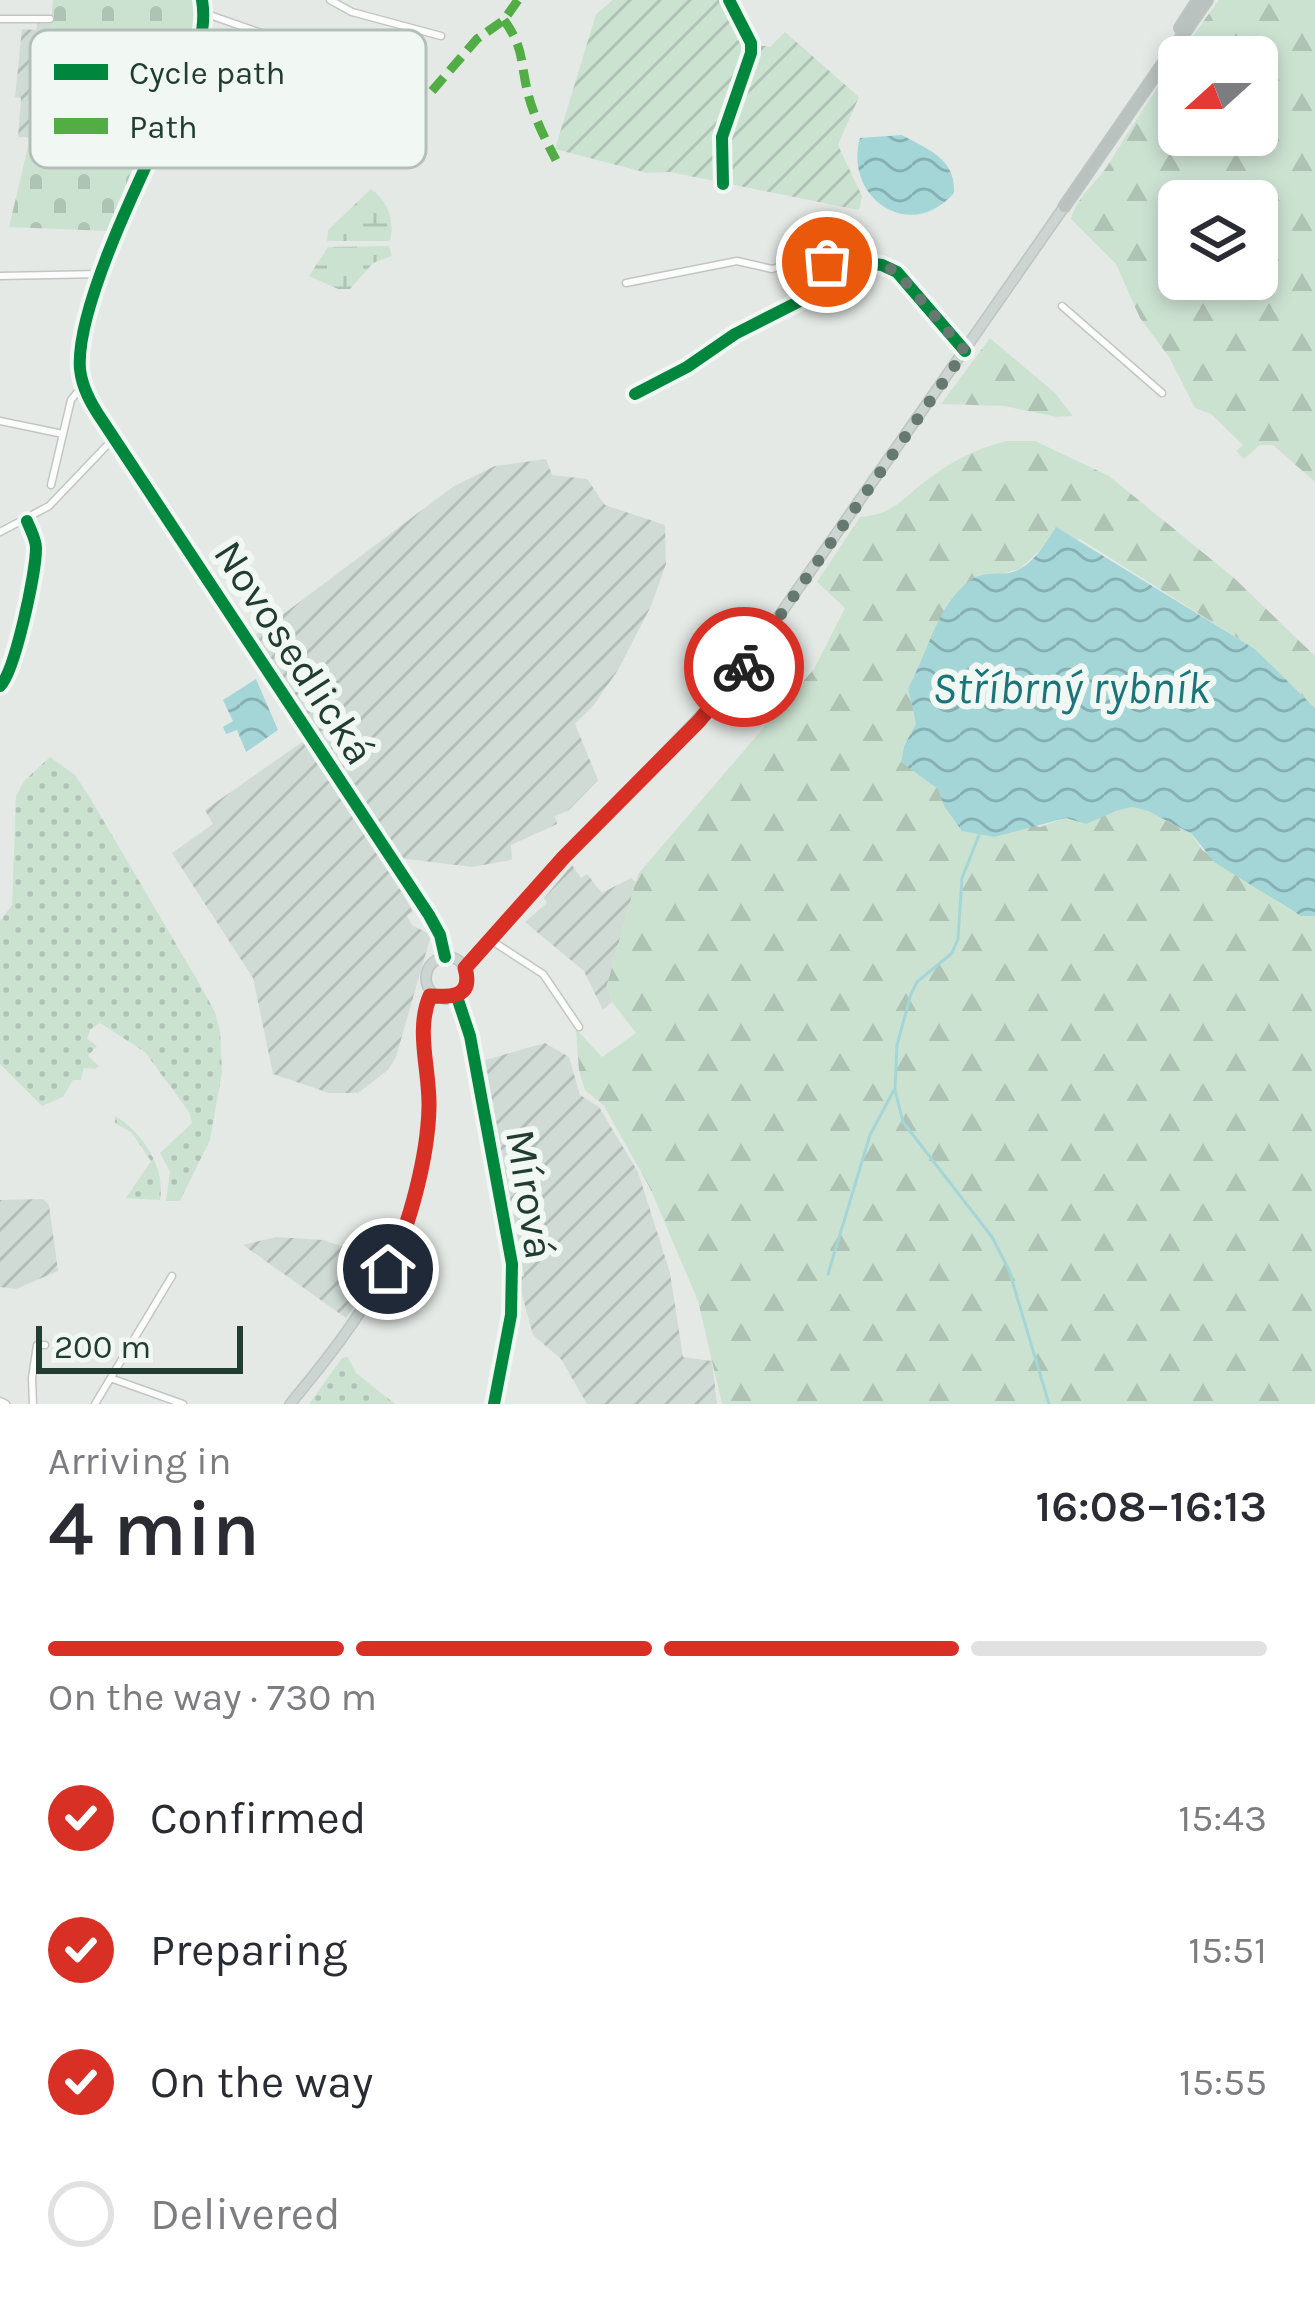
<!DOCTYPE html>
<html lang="en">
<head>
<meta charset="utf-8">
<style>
  body { margin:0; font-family:Karla,sans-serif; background:#f2f2f3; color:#2b2b33; height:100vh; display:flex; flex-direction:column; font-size:45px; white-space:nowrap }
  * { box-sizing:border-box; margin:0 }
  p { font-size:39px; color:#7c7c81 }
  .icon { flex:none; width:66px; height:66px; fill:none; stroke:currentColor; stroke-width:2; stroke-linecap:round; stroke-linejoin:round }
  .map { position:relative; height:1404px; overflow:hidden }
  .details { display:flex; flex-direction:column; background:#fff; flex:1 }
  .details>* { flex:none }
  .needle { width:78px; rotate:249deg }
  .tools { position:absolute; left:1158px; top:36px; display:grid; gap:24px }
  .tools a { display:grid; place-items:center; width:120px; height:120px; border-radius:18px; background:#fff; box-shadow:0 6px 18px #0003; font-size:60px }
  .scale { position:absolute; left:36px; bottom:30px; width:207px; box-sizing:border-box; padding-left:12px; border:6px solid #213d32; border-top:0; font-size:33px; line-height:42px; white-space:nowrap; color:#213d32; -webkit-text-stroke:9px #f1f8f4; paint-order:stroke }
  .pin { position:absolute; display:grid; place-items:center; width:102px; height:102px; color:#fff; margin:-51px; border:6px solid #fff; border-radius:50%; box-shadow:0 3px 12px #0007 }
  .courier { position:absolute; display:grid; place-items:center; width:120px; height:120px; margin:-60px; border:9px solid #d93025; border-radius:50%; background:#fff; color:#222; box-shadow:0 3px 15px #0007 }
  .overview em { font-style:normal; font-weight:600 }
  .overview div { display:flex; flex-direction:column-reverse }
  .overview { display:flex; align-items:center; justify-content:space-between; height:204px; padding:0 48px }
  h1 { font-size:78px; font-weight:600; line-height:90px }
  .bar { display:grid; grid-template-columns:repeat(4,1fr); gap:18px 12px; align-content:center; height:144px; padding:0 48px }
  .bar i { height:15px; border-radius:9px; background:#e1e1e2 }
  .bar .active { background:#d93025 }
  .bar p { grid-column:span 4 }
  ol { padding:0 48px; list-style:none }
  li { display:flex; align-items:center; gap:36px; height:132px }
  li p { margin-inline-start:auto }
  li .icon { padding:12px; border-radius:50%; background:#d93025; color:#fff; stroke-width:4 }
  li:last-child { color:#7c7c81 }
  li i { width:66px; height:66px; border:6px solid #e1e1e2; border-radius:50% }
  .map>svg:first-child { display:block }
  .industrial { fill:url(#industrial-furrows) }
  .grass { fill:url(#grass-dots) }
  .forest { fill:url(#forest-firs); fill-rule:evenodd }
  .wetland { fill:url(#wetland-marsh) }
  .cemetery { fill:url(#cemetery-stones) }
  .garden { fill:url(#garden-furrows) }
  .water { fill:url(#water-waves) }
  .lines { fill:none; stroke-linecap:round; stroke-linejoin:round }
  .stream { stroke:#a4d6d8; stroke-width:3 }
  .street-casing { stroke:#c1c6c3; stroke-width:9 }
  .secondary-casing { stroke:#bfc7c3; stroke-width:10 }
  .primary-casing { stroke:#bcc5c2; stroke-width:12 }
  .highway-casing { stroke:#bcc5c2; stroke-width:14 }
  .street { stroke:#fbfcfb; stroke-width:6 }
  .secondary { stroke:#fbfcfb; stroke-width:8 }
  .primary { stroke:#cdd5d2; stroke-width:9 }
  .highway { stroke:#bac2c0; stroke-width:10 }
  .quiet { stroke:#52ad45; stroke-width:9; stroke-dasharray:18 9; stroke-linecap:butt }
  .cycleway-casing { stroke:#f1f8f4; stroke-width:20 }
  .cycleway { stroke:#00873e; stroke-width:12 }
  .done { stroke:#657971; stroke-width:12; stroke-dasharray:0 21.6 }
  .route { stroke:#d93025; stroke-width:15 }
  .labels { text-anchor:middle; stroke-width:12; stroke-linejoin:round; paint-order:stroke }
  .street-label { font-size:42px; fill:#213d32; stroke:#f1f8f4 }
  .water-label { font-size:45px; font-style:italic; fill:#1a747a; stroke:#f1f8f4 }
  .key { fill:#f1f8f4; stroke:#b3c0ba; stroke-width:3 }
  .key-label { font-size:33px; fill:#213d32 }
</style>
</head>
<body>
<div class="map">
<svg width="1315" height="1404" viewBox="0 0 1315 1404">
  <defs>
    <pattern id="industrial-furrows" width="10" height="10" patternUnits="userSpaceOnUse" patternTransform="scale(3)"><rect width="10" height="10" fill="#d1dbd6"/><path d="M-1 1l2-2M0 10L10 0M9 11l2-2" fill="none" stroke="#b3bdb8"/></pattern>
    <pattern id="grass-dots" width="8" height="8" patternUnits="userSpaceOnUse" patternTransform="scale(3)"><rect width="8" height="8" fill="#cce2d1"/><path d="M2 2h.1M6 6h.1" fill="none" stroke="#afc3b4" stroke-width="1.8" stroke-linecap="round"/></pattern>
    <pattern id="forest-firs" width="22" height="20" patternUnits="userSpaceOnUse" patternTransform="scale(3)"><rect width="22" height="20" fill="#cce2d1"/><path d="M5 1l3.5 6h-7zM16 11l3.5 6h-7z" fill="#afc3b4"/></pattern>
    <pattern id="wetland-marsh" width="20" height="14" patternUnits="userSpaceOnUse" patternTransform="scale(3)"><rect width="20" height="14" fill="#cce2d1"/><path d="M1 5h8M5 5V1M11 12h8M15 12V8" fill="none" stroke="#afc3b4"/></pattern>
    <pattern id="cemetery-stones" width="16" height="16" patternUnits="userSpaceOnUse" patternTransform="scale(3)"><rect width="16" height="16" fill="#cce2d1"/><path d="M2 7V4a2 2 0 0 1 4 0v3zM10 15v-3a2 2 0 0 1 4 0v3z" fill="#afc3b4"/></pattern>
    <pattern id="garden-furrows" width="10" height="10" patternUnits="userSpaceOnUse" patternTransform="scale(3)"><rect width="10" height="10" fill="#cce2d1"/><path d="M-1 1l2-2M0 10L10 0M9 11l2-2" fill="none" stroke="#afc3b4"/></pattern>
    <pattern id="water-waves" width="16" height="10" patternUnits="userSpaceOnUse" patternTransform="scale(3)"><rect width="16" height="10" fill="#a4d6d8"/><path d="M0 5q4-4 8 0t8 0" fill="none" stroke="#85afb0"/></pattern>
  </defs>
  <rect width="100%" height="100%" fill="#e4e9e6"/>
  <path class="industrial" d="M 38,22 L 51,24 L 41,138 L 18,137 L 21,98 L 15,97 L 22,29 L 36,30 Z
    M 546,459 L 552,475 L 587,479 L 605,505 L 665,525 L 666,564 L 651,606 L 618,670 L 593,706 L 575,724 L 598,780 L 569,810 L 555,816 L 557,824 L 511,845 L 512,860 L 472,867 L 400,858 L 316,727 L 308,722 L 289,693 L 289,685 L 282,682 L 253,637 L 454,486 L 495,466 Z
    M 305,740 L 395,879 L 413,912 L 407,916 L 412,925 L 431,935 L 396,1057 L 388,1070 L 358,1093 L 329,1093 L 273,1074 L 253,978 L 172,853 L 213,824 L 205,810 Z
    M 572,865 L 581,878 L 587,874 L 602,893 L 631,878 L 636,882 L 607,985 L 612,1002 L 603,1010 L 584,971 L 525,922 L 547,903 L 544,898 Z
    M 545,1043 L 569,1057 L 580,1095 L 599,1107 L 638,1172 L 670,1273 L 683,1357 L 712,1361 L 717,1404 L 587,1404 L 561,1359 L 533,1335 L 520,1287 L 519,1277 L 524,1276 L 485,1060 Z
    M 43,1199 L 49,1205 L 58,1271 L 16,1289 L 0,1287 L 0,1200 Z
    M 276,1237 L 323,1240 L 385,1260 L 346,1318 L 243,1245 Z"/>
  <path class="grass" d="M 50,757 L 75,775 L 89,796 L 196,978 L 215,1012 L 220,1031 L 222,1073 L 210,1140 L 180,1201 L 166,1201 L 170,1172 L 160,1153 L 192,1123 L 189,1112 L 145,1052 L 100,1023 L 90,1030 L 87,1039 L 97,1046 L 88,1056 L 99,1066 L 95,1069 L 84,1068 L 81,1080 L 73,1080 L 63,1097 L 42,1106 L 0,1064 L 0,921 L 12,905 L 16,796 L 24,781 Z
    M 115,1116 C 142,1132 166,1167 160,1200 L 126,1198 L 151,1161 L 132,1133 L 115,1123 Z
    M 348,1357 L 356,1373 L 395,1404 L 309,1404 L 342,1358 Z"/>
  <path class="forest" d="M 1219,0 L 1315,0 L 1315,482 L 1273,445 L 1260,445 L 1244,459 L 1236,451 L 1243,445 L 1211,414 L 1195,408 L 1169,357 L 1140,318 L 1116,264 L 1071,219 C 1076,198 1096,183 1108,165 C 1143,108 1179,54 1219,0 ZM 1179,57 L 1257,57 L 1257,135 L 1179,135 ZM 1179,201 L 1257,201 L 1257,279 L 1179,279 Z
    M 990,338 L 1055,393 L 1073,416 L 1057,417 L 1004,406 L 941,404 Z
    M 1006,441 L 1035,441 L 1109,476 L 1233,577 L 1315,656 L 1315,708 L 1255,649 L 1080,539 L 1043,547 L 1020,569 L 1004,573 L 946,608 L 933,634 L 929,650 L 908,688 L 917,724 L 904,746 L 901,761 L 939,789 L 944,806 L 1040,827 L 1066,818 L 1086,824 L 1102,814 L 1132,807 L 1148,811 L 1192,834 L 1202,850 L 1282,905 L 1301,916 L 1315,916 L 1315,1404 L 722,1404 L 698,1301 L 650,1188 L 604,1106 L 585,1090 L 579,1071 L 576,1029 L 602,1057 L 636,1033 L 612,1002 L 607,985 L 638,874 L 814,669 L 845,608 L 817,582 L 860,517 C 895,514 901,499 927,480 C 951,461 976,449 1006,441 Z"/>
  <path class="wetland" d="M 371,189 C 388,201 395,221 390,241 L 327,241 L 328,230 Z
    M 389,246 L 392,256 L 373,263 L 350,289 L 338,289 L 309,276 L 328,247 Z"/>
  <path class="cemetery" d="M 53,0 L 193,0 C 204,47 172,94 153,135 L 146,136 L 107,231 L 9,227 L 30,138 L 42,137 Z"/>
  <path class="garden" d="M 613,0 L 724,0 L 748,43 L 770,47 L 785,32 L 859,97 L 838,145 L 862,196 L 859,210 L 670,172 L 647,173 L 555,149 L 596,14 Z"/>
  <path class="water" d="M 902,135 C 929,150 956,159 954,193 C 910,244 843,197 860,138 Z
    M 1056,527 L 1255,649 L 1315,708 L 1315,916 L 1301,916 L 1214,862 L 1192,834 L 1148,811 L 1132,807 L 1116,811 L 1086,824 L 1066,818 L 994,837 L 962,831 L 944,806 L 938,789 L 901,762 L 904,746 L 916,724 L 908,688 C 927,655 937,606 967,583 C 986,567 1002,579 1020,569 C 1035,561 1047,541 1056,527 Z
    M 256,679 L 278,730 L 246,752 L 237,730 L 226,734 L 223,727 L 233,721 L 223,700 Z"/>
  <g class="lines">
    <path class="stream" d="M 979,835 L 962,878 L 958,939 L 952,953 L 917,982 L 911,994 L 897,1045 L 895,1090 L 903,1122 L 992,1237 L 1009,1270 L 1049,1404
      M 828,1274 L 870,1135 L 894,1090"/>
    <defs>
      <path id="street" d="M 330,0 L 352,12 L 441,36
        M 204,13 L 318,53 L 302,96
        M 0,19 L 50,19
        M 723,184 L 722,137 L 751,53 L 751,43 L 729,0
        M 0,276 L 101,274
        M 626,283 L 737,261 L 772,269 L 795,262 L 856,262
        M 1062,306 L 1162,393
        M 635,394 L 687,367 L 735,334 L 806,298 L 859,262 L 882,265 L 897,272 L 965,351
        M 0,421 L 63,434
        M 51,485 L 71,400 L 83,385
        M 0,532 L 49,506 L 114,438
        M 0,686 C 15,672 36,572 36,548 C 36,539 30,529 27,521
        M 492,941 L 543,974 L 579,1027
        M 113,1379 L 183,1404
        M 0,1401 L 6,1404
        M 33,1404 L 32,1378 L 37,1345 L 45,1345
        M 95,1404 L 172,1276"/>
      <path id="secondary" d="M 202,0 C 209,41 186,79 170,115 C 143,172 75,309 80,369 C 82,388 91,404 102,420 L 429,915 L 440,935 L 445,957
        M 457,997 L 470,1036 L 512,1264 L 511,1315 L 494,1404"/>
      <path id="primary" d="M426 978a21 21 0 1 1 42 0a21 21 0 1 1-42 0Z
        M 465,968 L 564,858 L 733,682 L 1064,207
        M 290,1404 C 365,1314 417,1240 429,1120 C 432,1080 411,1029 433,993"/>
      <path id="highway" d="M 1180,28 L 1198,0
        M 1064,207 L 1207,0"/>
    </defs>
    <use href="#street" class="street-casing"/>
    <use href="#secondary" class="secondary-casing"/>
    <use href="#primary" class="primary-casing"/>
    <use href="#highway" class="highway-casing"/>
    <use href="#street" class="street"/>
    <use href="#secondary" class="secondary"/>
    <use href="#primary" class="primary"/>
    <use href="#highway" class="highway"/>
    <path class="quiet" d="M 504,20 C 523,47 520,56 526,85 C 531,111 544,137 556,160
      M 432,91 L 477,39 L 504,20 L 518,0"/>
    <defs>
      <path id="cycleway" d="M 202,0 C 209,41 186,79 170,115 C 143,172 75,309 80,369 C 82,388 91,404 102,420 L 429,915 L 440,935 L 445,957
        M 723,184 L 722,137 L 751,53 L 751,43 L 729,0
        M 635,394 L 687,367 L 735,334 L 806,298 L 859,262 L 882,265 L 897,272 L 965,351
        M 0,686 C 15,672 36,572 36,548 C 36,539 30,529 27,521
        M 457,997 L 470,1036 L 512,1264 L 511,1315 L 494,1404"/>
    </defs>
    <use href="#cycleway" class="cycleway-casing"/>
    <use href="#cycleway" class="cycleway"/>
  </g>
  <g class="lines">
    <path class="done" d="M 744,667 L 965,351 L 897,272 L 882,265 L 827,262"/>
    <path class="route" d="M 388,1269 C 410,1226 428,1155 429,1107 C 430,1070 415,1031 430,996 C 448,997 474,999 465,968 L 564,857 L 699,721 L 744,667"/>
  </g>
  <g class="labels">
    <g class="street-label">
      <text transform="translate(295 652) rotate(57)" y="15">Novosedlická</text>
      <text transform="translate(531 1194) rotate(81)" y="15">Mírová</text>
    </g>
    <g class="water-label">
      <text x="1071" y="703">Stříbrný rybník</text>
    </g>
  </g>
  <rect x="30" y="30" width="396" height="138" rx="18" class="key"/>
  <rect x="54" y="64" width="54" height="16" fill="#00873e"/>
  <rect x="54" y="118" width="54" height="16" fill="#52ad45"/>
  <g class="key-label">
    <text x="129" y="84">Cycle path</text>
    <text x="129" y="138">Path</text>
  </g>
</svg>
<div class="tools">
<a><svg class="needle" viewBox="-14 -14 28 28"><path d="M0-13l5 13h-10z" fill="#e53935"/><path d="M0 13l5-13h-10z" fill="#7c7c81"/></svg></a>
<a><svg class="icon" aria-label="layers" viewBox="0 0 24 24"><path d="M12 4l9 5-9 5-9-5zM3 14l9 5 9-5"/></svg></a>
</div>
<div class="scale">200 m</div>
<div class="pin" style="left:827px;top:262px;background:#ea580c"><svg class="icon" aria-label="bag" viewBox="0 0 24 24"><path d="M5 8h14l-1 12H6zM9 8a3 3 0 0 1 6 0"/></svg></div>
<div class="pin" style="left:388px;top:1269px;background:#1f2937"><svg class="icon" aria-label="home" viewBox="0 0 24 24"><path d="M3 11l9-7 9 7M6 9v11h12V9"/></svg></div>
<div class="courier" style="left:744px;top:667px"><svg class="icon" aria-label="bike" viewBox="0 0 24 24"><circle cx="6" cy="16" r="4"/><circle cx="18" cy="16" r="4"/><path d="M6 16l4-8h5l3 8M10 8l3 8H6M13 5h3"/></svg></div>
</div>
<section class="details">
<div class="overview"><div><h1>4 min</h1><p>Arriving in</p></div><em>16:08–16:13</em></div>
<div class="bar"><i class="active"></i><i class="active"></i><i class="active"></i><i></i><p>On the way · 730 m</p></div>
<ol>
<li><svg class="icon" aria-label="check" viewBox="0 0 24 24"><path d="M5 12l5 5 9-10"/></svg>Confirmed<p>15:43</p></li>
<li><svg class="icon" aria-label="check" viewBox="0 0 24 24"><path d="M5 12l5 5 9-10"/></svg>Preparing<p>15:51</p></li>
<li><svg class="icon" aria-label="check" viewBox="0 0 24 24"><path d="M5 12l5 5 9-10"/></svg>On the way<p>15:55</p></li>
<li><i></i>Delivered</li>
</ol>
</section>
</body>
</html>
